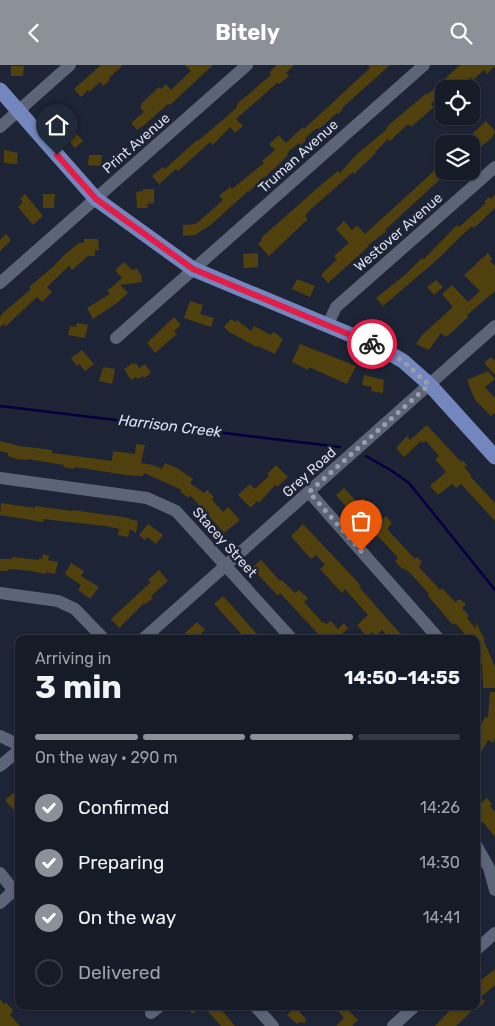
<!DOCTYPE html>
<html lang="en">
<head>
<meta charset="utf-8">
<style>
  body { margin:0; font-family:Rubik,sans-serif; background:#232834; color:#f1f3f6; height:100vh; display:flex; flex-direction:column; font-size:19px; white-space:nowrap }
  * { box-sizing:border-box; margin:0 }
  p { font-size:16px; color:#9ea1a8 }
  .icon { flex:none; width:28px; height:28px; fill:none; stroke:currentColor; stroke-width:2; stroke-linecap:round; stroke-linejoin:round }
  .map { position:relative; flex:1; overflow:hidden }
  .side { position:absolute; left:15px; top:570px; width:465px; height:375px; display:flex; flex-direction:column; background:#161b28; border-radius:10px; box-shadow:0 1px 4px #0004,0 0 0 1px #353945 }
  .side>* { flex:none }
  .buttons { position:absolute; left:435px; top:15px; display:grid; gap:10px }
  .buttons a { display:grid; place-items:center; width:45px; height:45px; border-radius:10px; background:#161b28; box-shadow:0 1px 4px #0004,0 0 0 1px #353945; font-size:25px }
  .pin { position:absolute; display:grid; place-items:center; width:42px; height:42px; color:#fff; margin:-51px -21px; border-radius:50% 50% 50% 0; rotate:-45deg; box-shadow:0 0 5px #0007 }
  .pin .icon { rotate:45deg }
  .courier { position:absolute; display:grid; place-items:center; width:50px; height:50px; margin:-25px; border:4px solid #e11d48; border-radius:50%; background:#fff; color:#222; box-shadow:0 1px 6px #0007 }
  .headline em { font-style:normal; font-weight:700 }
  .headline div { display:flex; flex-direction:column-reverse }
  .headline { display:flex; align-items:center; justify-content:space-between; height:85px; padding:0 20px }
  h1 { font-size:32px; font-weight:700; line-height:38px }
  .bar { display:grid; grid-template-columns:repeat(4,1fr); gap:8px 5px; align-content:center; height:60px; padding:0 20px }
  .bar i { height:6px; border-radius:4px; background:#353945 }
  .bar .selected { background:#8c9099 }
  .bar p { grid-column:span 4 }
  ol { padding:0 20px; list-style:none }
  li { display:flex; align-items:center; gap:15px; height:55px }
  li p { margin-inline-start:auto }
  li .icon { padding:5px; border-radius:50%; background:#8c9099; color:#fff; stroke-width:4 }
  li:last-child { color:#9ea1a8 }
  li i { width:28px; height:28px; border:2px solid #353945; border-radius:50% }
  header { display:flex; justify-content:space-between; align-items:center; height:65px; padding:0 20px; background:#8c9099; color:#fff; font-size:22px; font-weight:700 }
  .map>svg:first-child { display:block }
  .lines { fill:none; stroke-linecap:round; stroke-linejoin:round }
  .stream { stroke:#04003f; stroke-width:2.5 }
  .building { fill:#50400d }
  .minor { stroke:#5c6478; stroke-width:12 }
  .major { stroke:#7387be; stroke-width:15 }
  .done { stroke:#989eab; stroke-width:5; stroke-dasharray:0 9 }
  .route { stroke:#e11d48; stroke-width:6 }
  .labels { text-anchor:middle; stroke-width:5; stroke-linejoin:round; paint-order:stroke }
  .street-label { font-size:14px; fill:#dbdfeb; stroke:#1d2435 }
  .water-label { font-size:15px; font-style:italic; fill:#dae2f6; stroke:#1d2435 }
</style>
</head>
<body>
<header><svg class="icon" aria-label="back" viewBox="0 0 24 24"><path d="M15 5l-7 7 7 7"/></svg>Bitely<svg class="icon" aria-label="search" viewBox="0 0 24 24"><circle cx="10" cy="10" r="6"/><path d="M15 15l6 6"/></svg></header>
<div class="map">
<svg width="495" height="961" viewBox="0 0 495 961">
  <rect width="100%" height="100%" fill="#1d2435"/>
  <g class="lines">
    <path class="stream" d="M 0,341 L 340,382
      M 366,391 L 392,406 L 409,418 L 495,525"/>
  </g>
  <path class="building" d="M 101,0 L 123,0 L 109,13 L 110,15 L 103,21 L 100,17 L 89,27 L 88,25 L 81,32 L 74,24 Z
    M 185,0 L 213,0 L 170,40 L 168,39 L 143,61 L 137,65 L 131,58 L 144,47 L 140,43 L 142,41 L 141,39 L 159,22 L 161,24 L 166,19 L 171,25 L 191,6 Z
    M 276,0 L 294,0 L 286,8 L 289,11 L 279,19 L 277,18 L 236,54 L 243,61 L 235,68 L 230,62 L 213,80 L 210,77 L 178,106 L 176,104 L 159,119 L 152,111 L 163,102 L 165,104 L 197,75 L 198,76 L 226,52 L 236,43 L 238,38 L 271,10 L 269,8 Z
    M 368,0 L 390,0 L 342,43 L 343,44 L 338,49 L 337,48 L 319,64 L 317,63 L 305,73 L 306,75 L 301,80 L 299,78 L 287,88 L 288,90 L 276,102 L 264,113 L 263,112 L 249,127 L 248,126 L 212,159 L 195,170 L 183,171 L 183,160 L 196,159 L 223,135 L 219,131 L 230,122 L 232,124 L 264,98 L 262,96 L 275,85 L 269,79 L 279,70 L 286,78 L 303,62 L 304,64 L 370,3 Z
    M 460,0 L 495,0 L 495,1 L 487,9 L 484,5 L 473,15 L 471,12 L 458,24 L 444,24 L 444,26 L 431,39 L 434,42 L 411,62 L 408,59 L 390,76 L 388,74 L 375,87 L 376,88 L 354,109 L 353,107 L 310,145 L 305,151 L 308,154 L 269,191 L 258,179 L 262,175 L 261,173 L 321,120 L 338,106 L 340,108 L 355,91 L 387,64 L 386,63 L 391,58 L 427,28 L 428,29 Z
    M 11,1 L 24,1 L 23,11 L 11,11 Z
    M 54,42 L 62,43 L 61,55 L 52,55 Z
    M 486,56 L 495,66 L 495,68 L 492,71 L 493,72 L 471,90 L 471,79 L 452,79 L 448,74 L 455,69 L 463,78 Z
    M 75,67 L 83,76 L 75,83 L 67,74 Z
    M 4,85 L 18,88 L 17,99 L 4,98 Z
    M 89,90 L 102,90 L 101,101 L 88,100 Z
    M 434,106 L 449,106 L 385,165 L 386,167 L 368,180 L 369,181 L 328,218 L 321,210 L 337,194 L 334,191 L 349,178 L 336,164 L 344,156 L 352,165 L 357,160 L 365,169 Z
    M 143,124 L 154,124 L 154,138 L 147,139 L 148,143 L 137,143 L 136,127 L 143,126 Z
    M 25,129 L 43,151 L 33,160 L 18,142 L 23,137 L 20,134 Z
    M 43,129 L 55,129 L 54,143 L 43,143 Z
    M 495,129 L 495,143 L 474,163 L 472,161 L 459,173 L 438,194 L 383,241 L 376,233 L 406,209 L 422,193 L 424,194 L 457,160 L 459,162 L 486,138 L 484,137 L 489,132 L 491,134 Z
    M 6,169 L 11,175 L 0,186 L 0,175 Z
    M 84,174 L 98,174 L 99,185 L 95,185 L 95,191 L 88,191 L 72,205 L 69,201 L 47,222 L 52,227 L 42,237 L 37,232 L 6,261 L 4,259 L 0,262 L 0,252 L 3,248 L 31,224 L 29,222 L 34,218 L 54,201 L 64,190 L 79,178 L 84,178 Z
    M 258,188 L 258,202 L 244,203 L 243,189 Z
    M 488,188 L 492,194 L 490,196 L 495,201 L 495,226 L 467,250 L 468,252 L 450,269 L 445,272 L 441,268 L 429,285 L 416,279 L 422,270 L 453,242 L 442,229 L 452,220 L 468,237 L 480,226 L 464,210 Z
    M 124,197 L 132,205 L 138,204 L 139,209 L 141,208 L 142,217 L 120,220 L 128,228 L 117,238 L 93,254 L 87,243 L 110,229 L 107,226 L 122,213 L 115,205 Z
    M 297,214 L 315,221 L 310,232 L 292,224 Z
    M 436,215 L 443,222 L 434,230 L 427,222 Z
    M 190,236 L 203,240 L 200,249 L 214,253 L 211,262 L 184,253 Z
    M 174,252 L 181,260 L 174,266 L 177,269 L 155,288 L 147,278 Z
    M 231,254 L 236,257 L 237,255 L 251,266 L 254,261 L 271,270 L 273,267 L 279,270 L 278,271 L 283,274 L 275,289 L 258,281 L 257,282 L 229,267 L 224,262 Z
    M 77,258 L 88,260 L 85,273 L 68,270 L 70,261 L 76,262 Z
    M 300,279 L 356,301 L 347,319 L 309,302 L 308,305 L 292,297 Z
    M 82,285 L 94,299 L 85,306 L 79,299 L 77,301 L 71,293 Z
    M 491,292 L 495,296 L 495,310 L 484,298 Z
    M 133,298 L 134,300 L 136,298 L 139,303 L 145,299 L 151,308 L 144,313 L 143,311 L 138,314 L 136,312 L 131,315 L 124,304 Z
    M 103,302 L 115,304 L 112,319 L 99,316 Z
    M 488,306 L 495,314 L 485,322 L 495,333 L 495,348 L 491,351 L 475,335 L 467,315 Z
    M 364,310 L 384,315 L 383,328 L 371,326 L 372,322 L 362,320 Z
    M 427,360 L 461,397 L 462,395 L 467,400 L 464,402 L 471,410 L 470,411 L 495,438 L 495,456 L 461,419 L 456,423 L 452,419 L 438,430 L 430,421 L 446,407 L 435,394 L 439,391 L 426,376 L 423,378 L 421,376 L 404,392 L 396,383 L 407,371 L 410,375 Z
    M 0,376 L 19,381 L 52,385 L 52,388 L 112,396 L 113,386 L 135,389 L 136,379 L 145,380 L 141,398 L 153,400 L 162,404 L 165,398 L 177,403 L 193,414 L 190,418 L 204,428 L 207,425 L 214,432 L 212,434 L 214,437 L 223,447 L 228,442 L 240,455 L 224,468 L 190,430 L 189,433 L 180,427 L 182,425 L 144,408 L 143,411 L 126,410 L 75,402 L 74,404 L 64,402 L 64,400 L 27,394 L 27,395 L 17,394 L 8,391 L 8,388 L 0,386 Z
    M 276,400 L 288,412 L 277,422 L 275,420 L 259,438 L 257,436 L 251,443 L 238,430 L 250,419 L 255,424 L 269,411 L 267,409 Z
    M 344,423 L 358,438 L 363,433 L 380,452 L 383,454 L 386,451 L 392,458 L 387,464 L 415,494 L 417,492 L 422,497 L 419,502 L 440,525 L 442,523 L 455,537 L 460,534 L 466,540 L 462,543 L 469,551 L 467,553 L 476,564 L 476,557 L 482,570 L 485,574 L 483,574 L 495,602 L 495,623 L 483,623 L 482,599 L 476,584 L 476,574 L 469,574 L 458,561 L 454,558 L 453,560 L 428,531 L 429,529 L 410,508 L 403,503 L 402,504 L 395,496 L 398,493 L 378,471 L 377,472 L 362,456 L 357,454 L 336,430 Z
    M 1,438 L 35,443 L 35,441 L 72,446 L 73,445 L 129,453 L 129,454 L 138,456 L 136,468 L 130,464 L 128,472 L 118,470 L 119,464 L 106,461 L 43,454 L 43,457 L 0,450 Z
    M 148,459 L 163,470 L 156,479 L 147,472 L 145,475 L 139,470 Z
    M 303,459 L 354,513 L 361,521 L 359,522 L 405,574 L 390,574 L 382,565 L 376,571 L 372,567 L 367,572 L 357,560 L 368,550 L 345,524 L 342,528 L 320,504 L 325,500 L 316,490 L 311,494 L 291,471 Z
    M 43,489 L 49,491 L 48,495 L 58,497 L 55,509 L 46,507 L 45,509 L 32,506 L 8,504 L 8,506 L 0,506 L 0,494 L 12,494 L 12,492 L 39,495 L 39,493 L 42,494 Z
    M 261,495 L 280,516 L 282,515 L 295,528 L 299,525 L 302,528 L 308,533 L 304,537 L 323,558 L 324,557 L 326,559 L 331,556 L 338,564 L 344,558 L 348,563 L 337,574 L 323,574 L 280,528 L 278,531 L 252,503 Z
    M 71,498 L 84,506 L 81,511 L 99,522 L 90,534 L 78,525 L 81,520 L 65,509 Z
    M 159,505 L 168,516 L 151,531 L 153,533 L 145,539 L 144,538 L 119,563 L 111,554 L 151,517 L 148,515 Z
    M 223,531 L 234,543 L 261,574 L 246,574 L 214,539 Z
    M 197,557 L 205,565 L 196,574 L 190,574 L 185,568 Z
    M 490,627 L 495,627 L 495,673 L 493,678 L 488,675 L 476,696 L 476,670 L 485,652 L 488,653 Z
    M 16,726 L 19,730 L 19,751 L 5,735 Z
    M 487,733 L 492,739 L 490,741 L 495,747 L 495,772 L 483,757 L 482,758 L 476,752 L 476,735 L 480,739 Z
    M 495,904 L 495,920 L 481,932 L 485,937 L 476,945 L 476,942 L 456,961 L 435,961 L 454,941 L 476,941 L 476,919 Z
    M 0,934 L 4,939 L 6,938 L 13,945 L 10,950 L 20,961 L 0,961 Z
    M 185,941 L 201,941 L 193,949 Z
    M 203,941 L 218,941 L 235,961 L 221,961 Z
    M 344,941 L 358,955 L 352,961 L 336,961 L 344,953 L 338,946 Z
    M 295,942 L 305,953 L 306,958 L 300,957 L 297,959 L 287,950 Z"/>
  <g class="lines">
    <path class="minor" d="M 0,62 L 70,0
      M 0,218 L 247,0
      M 327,261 L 336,242 L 495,102
      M 116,273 L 424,0
      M 0,413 L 147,433 L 176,446 L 292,574
      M 309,427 L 439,574
      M 0,528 L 58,536 L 75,544 L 104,574
      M 143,574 L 495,261
      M 0,671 L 19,680
      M 0,701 L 19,685
      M 476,780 L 489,803 L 495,825
      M 0,808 L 11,822 L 11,828 L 0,838
      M 476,885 L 495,868
      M 255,941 L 273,961
      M 151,948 L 160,941
      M 393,961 L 415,941"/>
    <path class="major" d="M 0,25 L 96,134 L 193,204 L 375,280 L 403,296 L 429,319 L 495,392"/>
  </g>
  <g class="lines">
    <path class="done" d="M 361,486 L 309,427 L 429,320 L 403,296 L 372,279"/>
    <path class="route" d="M 57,90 L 96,134 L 193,204 L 372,279"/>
  </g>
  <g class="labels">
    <g class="street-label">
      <text transform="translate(136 78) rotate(-41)" y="5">Print Avenue</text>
      <text transform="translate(298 91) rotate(-42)" y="5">Truman Avenue</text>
      <text transform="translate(398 167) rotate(-41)" y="5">Westover Avenue</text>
      <text transform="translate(309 407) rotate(-42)" y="5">Grey Road</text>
      <text transform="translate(225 477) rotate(48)" y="5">Stacey Street</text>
    </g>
    <g class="water-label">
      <text transform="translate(170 361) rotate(7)" y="5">Harrison Creek</text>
    </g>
  </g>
</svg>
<div class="buttons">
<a><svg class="icon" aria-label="locate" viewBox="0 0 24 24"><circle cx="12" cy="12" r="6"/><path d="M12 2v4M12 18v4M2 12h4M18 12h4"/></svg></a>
<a><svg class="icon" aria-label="layers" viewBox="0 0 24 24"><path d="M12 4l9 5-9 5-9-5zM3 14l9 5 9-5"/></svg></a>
</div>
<div class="pin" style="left:361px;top:486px;background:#ea580c"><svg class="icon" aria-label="bag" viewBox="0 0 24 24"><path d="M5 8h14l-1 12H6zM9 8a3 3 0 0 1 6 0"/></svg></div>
<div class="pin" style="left:57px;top:90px;background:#1f2937"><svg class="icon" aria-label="home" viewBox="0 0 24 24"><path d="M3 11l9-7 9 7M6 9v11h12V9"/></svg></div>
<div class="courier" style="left:372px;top:279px"><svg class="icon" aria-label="bike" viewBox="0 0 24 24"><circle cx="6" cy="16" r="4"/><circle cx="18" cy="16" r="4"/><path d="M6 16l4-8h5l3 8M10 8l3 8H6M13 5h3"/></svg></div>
<section class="side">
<div class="headline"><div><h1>3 min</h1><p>Arriving in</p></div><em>14:50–14:55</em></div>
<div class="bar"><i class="selected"></i><i class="selected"></i><i class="selected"></i><i></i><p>On the way · 290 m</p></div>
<ol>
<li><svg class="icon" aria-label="check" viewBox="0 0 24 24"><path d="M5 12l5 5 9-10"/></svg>Confirmed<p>14:26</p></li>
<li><svg class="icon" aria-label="check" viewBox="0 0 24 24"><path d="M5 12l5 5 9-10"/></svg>Preparing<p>14:30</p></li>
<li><svg class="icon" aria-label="check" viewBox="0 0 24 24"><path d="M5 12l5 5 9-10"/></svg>On the way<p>14:41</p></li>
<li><i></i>Delivered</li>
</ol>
</section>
</div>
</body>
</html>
